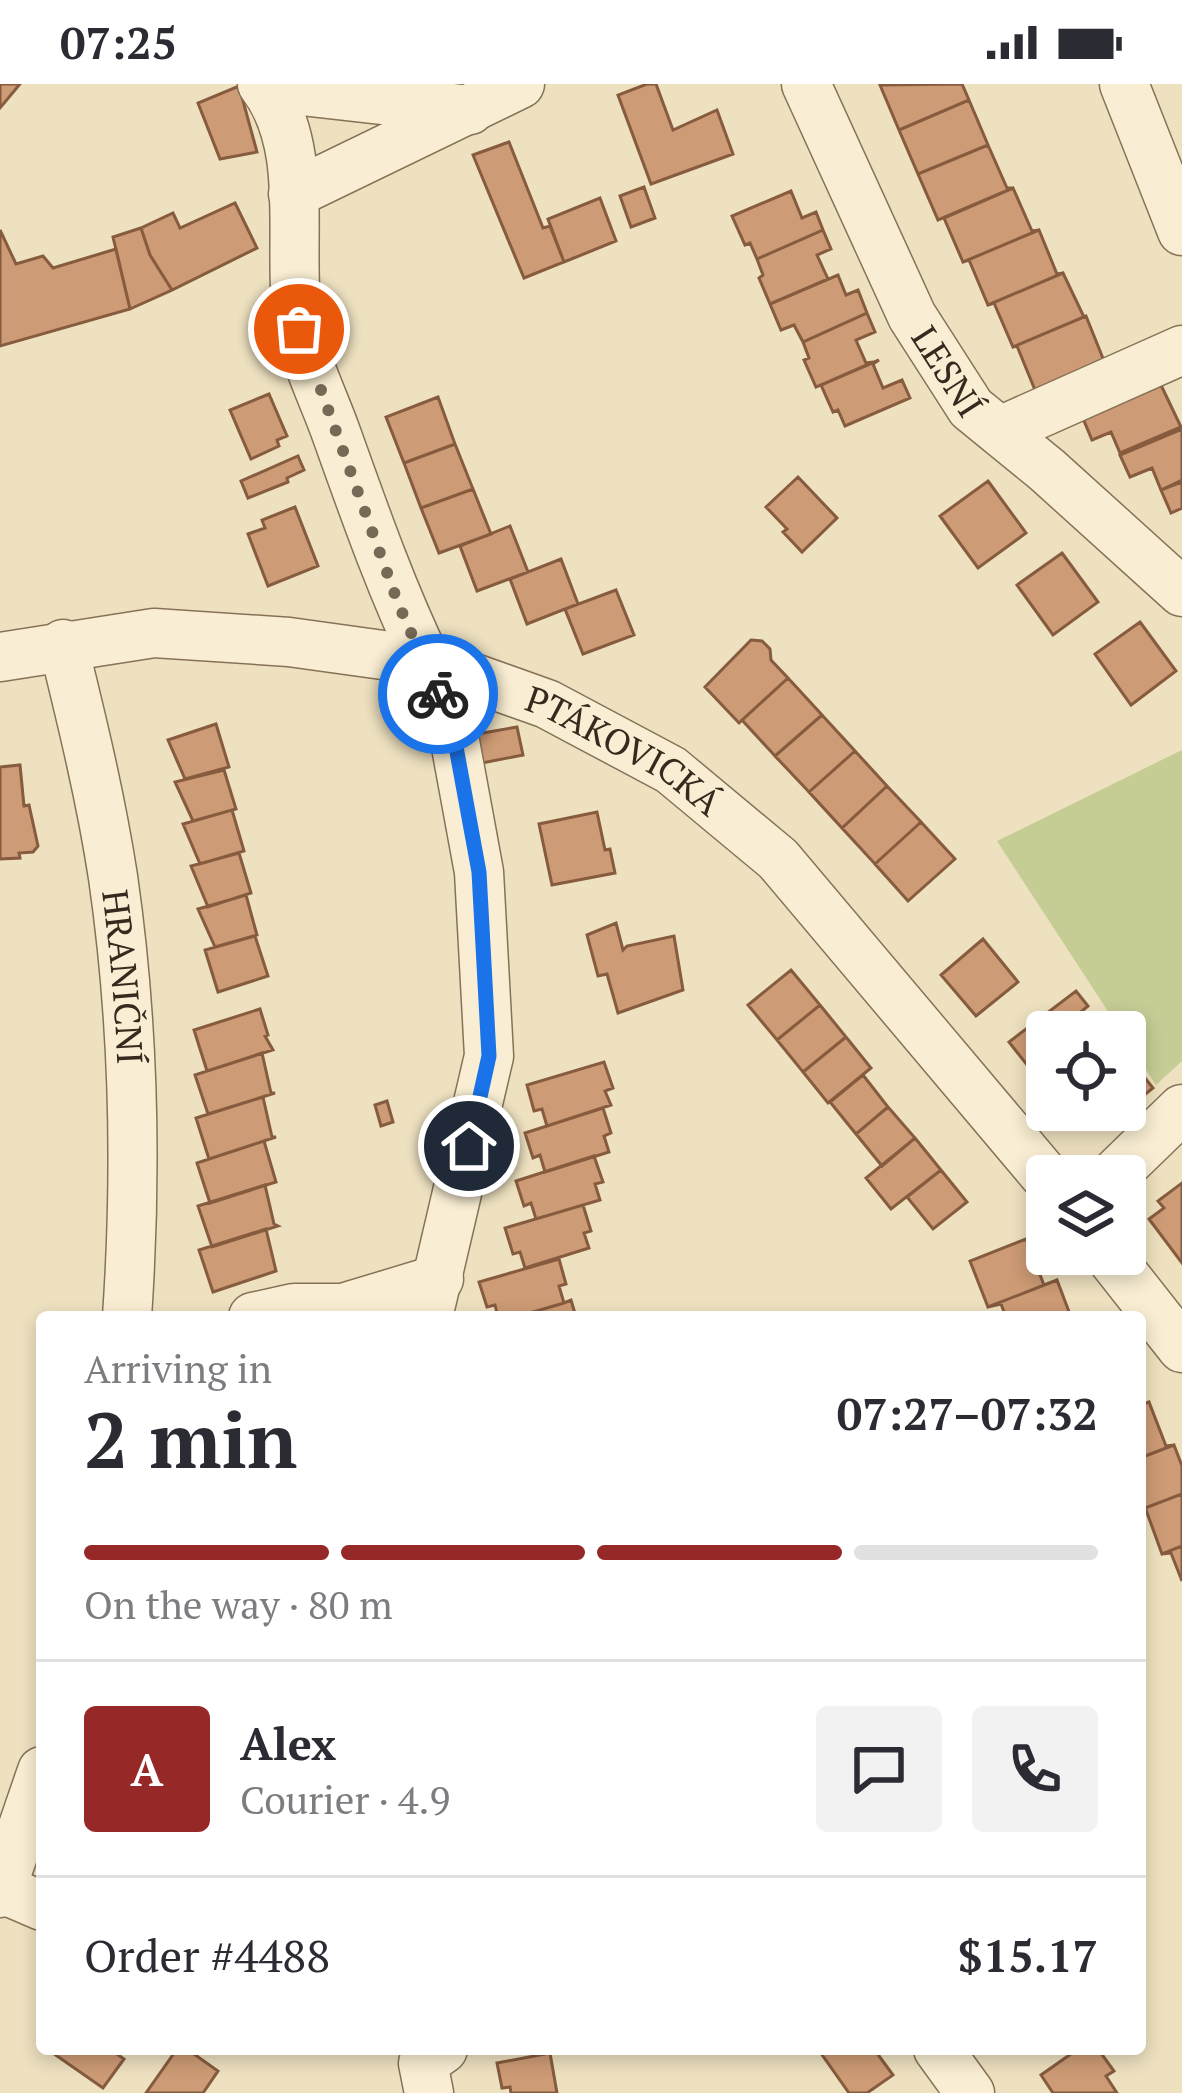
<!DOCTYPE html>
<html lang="en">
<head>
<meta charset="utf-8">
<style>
  body { margin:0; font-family:"PT Serif",serif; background:#f2f2f3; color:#2b2b33; height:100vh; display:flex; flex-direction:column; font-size:45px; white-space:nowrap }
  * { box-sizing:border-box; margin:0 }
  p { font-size:39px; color:#7c7c81 }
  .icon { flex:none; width:66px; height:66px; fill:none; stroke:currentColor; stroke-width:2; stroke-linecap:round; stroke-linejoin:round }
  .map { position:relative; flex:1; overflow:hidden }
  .side { position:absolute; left:36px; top:1227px; width:1110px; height:744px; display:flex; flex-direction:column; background:#fff; border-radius:12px; box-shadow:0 6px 18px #0003 }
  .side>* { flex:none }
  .controls { position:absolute; left:1026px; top:927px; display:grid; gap:24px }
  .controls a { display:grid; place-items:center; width:120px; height:120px; border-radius:12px; background:#fff; box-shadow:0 6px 18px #0003; font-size:60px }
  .pin { position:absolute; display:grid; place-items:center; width:102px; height:102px; color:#fff; margin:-51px; border:6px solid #fff; border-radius:50%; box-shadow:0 3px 12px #0007 }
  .courier { position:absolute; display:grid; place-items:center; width:120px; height:120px; margin:-60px; border:9px solid #1a73e8; border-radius:50%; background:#fff; color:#222; box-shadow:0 3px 15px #0007 }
  .headline em { font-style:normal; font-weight:700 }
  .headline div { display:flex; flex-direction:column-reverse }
  .headline { display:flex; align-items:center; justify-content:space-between; height:204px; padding:0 48px }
  h1 { font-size:78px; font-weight:700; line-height:90px }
  .bar { display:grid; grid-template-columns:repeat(4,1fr); gap:18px 12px; align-content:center; height:144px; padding:0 48px }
  .bar i { height:15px; border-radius:9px; background:#e1e1e2 }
  .bar .on { background:#972828 }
  .bar p { grid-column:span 4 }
  .line { display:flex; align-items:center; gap:30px; padding:0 48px; border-top:3px solid #e1e1e2 }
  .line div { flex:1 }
  .round { display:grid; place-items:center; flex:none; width:126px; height:126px; border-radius:12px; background:#f2f2f3 }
  .status { display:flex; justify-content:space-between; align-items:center; height:84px; padding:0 60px; background:#fff; direction:ltr }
  .status svg { height:33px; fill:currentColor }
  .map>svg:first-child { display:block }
  .green { fill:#c5cc94 }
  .building { fill:#cd9b75; stroke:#865b3e; stroke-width:3 }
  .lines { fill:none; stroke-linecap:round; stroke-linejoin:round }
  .minor-casing { stroke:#877258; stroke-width:51 }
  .minor { stroke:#f9eed3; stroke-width:48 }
  .done { stroke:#776956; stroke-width:12; stroke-dasharray:0 21.6 }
  .route { stroke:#1a73e8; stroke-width:15 }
  .labels { text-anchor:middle; stroke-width:9; stroke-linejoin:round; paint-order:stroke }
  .street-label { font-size:36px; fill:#37291d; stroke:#f5ebd0 }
</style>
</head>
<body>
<div class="status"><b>07:25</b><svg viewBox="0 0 49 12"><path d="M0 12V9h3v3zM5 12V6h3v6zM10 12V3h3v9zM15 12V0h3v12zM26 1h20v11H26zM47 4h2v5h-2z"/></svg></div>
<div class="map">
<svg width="1182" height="2009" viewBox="0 0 1182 2009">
  <rect width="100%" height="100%" fill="#eee1c0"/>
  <path class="green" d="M 1182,666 L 1182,977 L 1156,1001 L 997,757 Z"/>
  <path class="building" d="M 0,0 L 20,0 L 0,24 Z
    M 647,0 L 656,0 L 673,46 L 717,26 L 733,70 L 651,100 L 618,11 Z
    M 962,0 L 969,16 L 899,46 L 880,1 Z
    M 239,2 L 257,68 L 220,75 L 198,19 Z
    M 969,16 L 988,61 L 918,90 L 899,46 Z
    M 509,58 L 543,144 L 550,142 L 564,178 L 524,194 L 473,71 Z
    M 988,61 L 1007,104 L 1013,104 L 938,136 L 918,90 Z
    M 644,103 L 655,134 L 631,143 L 620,112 Z
    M 1013,104 L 1032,147 L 1039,146 L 963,178 L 944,134 Z
    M 791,107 L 802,134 L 816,128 L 823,146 L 757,175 L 750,159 L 745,161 L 732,132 Z
    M 600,114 L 616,157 L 564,178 L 548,135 Z
    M 235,119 L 257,164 L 172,206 L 150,171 L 141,144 L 173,129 L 180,144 Z
    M 141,144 L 150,171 L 172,206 L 130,225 L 113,153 Z
    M 0,146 L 16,180 L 43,172 L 53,184 L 116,165 L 130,225 L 0,262 Z
    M 823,146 L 831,165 L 817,171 L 828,195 L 770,220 L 759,194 L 763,191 L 757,175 Z
    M 1039,146 L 1057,190 L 1063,189 L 988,221 L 969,176 L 963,178 Z
    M 1063,189 L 1084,233 L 1013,263 L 994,219 L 988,221 Z
    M 838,191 L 846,211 L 858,206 L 867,229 L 803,258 L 794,241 L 781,246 L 770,220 Z
    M 867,229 L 875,248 L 856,256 L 866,279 L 873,278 L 816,303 L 804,276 L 809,274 L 803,258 Z
    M 1086,232 L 1104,277 L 1035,306 L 1017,262 L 1013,263 Z
    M 879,276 L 873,280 L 883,304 L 902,296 L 910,314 L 845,342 L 838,326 L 833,328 L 821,301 Z
    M 1160,299 L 1181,343 L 1120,369 L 1111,348 L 1092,356 L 1082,332 Z
    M 269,310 L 287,352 L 277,356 L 279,362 L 251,375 L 230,326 Z
    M 438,313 L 455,360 L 404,379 L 386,333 Z
    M 1182,345 L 1182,396 L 1161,406 L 1152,384 L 1130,393 L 1120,371 Z
    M 455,360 L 473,405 L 421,424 L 404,379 Z
    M 298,372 L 304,386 L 287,394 L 288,398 L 248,414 L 241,397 Z
    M 798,393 L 837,434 L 802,468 L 783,448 L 787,445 L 766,423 Z
    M 988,397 L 1026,449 L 978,484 L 940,432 Z
    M 1182,398 L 1182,424 L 1171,429 L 1161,406 Z
    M 473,405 L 491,450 L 439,469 L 421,424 Z
    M 295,423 L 318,482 L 268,502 L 248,450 L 265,444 L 262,436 Z
    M 510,442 L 528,488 L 477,507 L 460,462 Z
    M 1062,469 L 1098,518 L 1053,551 L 1017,501 Z
    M 561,475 L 578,520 L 527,540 L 510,495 Z
    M 616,506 L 634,551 L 583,570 L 565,525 Z
    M 1140,538 L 1176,587 L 1131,621 L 1095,570 Z
    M 751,556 L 762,557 L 770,565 L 771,576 L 788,594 L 739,639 L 705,603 Z
    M 788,594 L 822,631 L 775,672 L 742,636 Z
    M 822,631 L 855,667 L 809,708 L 775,672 Z
    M 216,640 L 229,683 L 185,695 L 168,656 Z
    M 517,643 L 523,671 L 482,679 L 477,650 Z
    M 855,667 L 887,702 L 842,744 L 809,708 Z
    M 20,681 L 24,722 L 29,721 L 38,762 L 33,768 L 19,769 L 20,774 L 0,775 L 0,683 Z
    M 224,686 L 236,725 L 193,737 L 175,698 Z
    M 887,702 L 921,738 L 875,780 L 842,744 Z
    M 232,726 L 244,767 L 200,780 L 183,740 Z
    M 597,728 L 605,766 L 610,765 L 615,789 L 552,801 L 539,740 Z
    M 921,738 L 955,775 L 908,817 L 875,780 Z
    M 239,769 L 251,809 L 208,823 L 191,782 Z
    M 246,811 L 257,851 L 215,863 L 198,825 Z
    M 616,839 L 623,866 L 627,862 L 674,852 L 683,906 L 618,929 L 607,890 L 598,892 L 587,851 Z
    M 255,852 L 268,892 L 218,908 L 205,866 Z
    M 983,855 L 1018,898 L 976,932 L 941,891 Z
    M 791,886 L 820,921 L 777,956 L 748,921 Z
    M 1076,907 L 1088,922 L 1075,933 L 1087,948 L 1100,938 L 1109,948 L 1047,948 L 1047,996 L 1042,1000 L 1009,958 Z
    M 820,921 L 846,953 L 803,988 L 777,956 Z
    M 260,925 L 268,951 L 265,952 L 273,966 L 207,987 L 194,946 Z
    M 846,953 L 871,984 L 828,1019 L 803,988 Z
    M 262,969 L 271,1009 L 275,1009 L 208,1030 L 195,991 Z
    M 1125,969 L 1153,1004 L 1118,1032 L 1113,1026 L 1125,1026 Z
    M 604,978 L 613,1004 L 605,1007 L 611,1021 L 547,1042 L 542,1025 L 534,1027 L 527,1001 Z
    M 863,991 L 888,1023 L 856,1050 L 830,1018 Z
    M 263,1013 L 272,1053 L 276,1053 L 209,1075 L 196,1034 Z
    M 387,1017 L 393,1038 L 381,1042 L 375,1021 Z
    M 888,1023 L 915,1054 L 882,1082 L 856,1050 Z
    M 603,1024 L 611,1049 L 604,1052 L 609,1068 L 545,1088 L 540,1071 L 533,1074 L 525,1049 Z
    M 915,1054 L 941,1086 L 891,1125 L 866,1094 Z
    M 264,1057 L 276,1098 L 210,1119 L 197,1079 Z
    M 594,1072 L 603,1098 L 595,1100 L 600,1116 L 536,1135 L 531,1119 L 524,1122 L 516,1097 Z
    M 941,1086 L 967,1118 L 933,1145 L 907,1113 Z
    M 1182,1099 L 1182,1179 L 1149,1135 L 1164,1124 L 1158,1117 Z
    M 265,1101 L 274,1140 L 278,1142 L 212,1163 L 198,1122 Z
    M 583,1121 L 591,1147 L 584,1149 L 589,1164 L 525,1184 L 520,1168 L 513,1170 L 505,1144 Z
    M 266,1145 L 276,1187 L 213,1208 L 199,1166 Z
    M 1026,1155 L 1044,1201 L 1057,1196 L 988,1223 L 970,1177 Z
    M 559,1175 L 566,1200 L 559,1202 L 564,1219 L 516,1233 L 498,1233 L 495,1221 L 487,1223 L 479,1198 Z
    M 1057,1196 L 1071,1233 L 1006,1233 L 1001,1220 L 988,1223 Z
    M 571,1216 L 576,1233 L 516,1233 L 564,1219 Z
    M 1149,1318 L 1166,1362 L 1174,1361 L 1140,1374 L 1140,1321 Z
    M 1174,1361 L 1182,1382 L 1182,1410 L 1140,1426 L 1140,1374 Z
    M 1182,1410 L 1182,1462 L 1162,1470 L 1146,1426 L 1140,1426 Z
    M 1182,1462 L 1182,1497 L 1171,1469 L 1162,1470 Z
    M 47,1965 L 110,1965 L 124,1975 L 103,2004 Z
    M 177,1965 L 187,1965 L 218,1987 L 203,2009 L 146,2009 Z
    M 818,1965 L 874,1965 L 893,1991 L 867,2009 L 849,2009 Z
    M 1078,1965 L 1098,1965 L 1114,1987 L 1106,1992 L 1117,2009 L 1053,2009 L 1041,1991 Z
    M 550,1969 L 557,2009 L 511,2009 L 510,2003 L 502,2004 L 497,1979 Z"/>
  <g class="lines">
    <defs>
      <g id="minor">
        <path id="s1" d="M 262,0 C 313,66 285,165 299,242 C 305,277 323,313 335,346 C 363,424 390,502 426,577 L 547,620 L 671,686 L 778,775 L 1047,1094"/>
        <path id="s2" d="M 806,0 L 912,232 L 971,324 L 1047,386 L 1182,508"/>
        <path d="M 1124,0 L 1182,147"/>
        <path d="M 266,3 L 470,26"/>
        <path d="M 293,110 L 520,0"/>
        <path d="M 1000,347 L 1182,266"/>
        <path id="s3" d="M 63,560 C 82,637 101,715 113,793 C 134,938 137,1087 127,1233"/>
        <path d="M 0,573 L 154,549 L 289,558 L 426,577 L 454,652 L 479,788 L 489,972 L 428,1233"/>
        <path d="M 1113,1092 L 1182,1025"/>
        <path d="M 1108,1170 L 1182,1264"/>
        <path d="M 253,1233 L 294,1224 L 343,1224 L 439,1195"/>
        <path d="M 0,1804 L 42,1822"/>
        <path d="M 0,1809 L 42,1687"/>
        <path d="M 938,1965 L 970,2009"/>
        <path d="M 429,2009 L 423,1979 L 443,1965"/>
      </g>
    </defs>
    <use href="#minor" class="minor-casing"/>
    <use href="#minor" class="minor"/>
  </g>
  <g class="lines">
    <path class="done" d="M 299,245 L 398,519 L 438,610"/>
    <path class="route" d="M 438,610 L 454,652 L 479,788 L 489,972 L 469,1062"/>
  </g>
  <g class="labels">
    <g class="street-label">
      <text dy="13" stroke="none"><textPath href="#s2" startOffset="321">LESNÍ</textPath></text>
      <text dy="13" stroke="none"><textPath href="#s1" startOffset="825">PTÁKOVICKÁ</textPath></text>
      <text dy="13" stroke="none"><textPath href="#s3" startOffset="339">HRANIČNÍ</textPath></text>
    </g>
  </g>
</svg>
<div class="controls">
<a><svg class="icon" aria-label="locate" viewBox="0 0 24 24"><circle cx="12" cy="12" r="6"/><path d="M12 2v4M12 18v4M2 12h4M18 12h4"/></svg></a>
<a><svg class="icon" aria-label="layers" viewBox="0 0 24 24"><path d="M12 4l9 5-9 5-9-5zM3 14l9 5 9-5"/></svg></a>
</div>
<div class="pin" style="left:299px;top:245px;background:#ea580c"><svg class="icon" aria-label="bag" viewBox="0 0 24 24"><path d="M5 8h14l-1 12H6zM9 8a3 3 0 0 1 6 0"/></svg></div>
<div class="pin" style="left:469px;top:1062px;background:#1f2937"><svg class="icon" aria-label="home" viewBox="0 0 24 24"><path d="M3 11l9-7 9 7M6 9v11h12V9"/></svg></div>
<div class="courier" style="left:438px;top:610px"><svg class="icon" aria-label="bike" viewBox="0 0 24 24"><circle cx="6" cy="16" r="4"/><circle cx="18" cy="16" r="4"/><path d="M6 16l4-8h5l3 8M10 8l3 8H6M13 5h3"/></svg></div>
<section class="side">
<div class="headline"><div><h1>2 min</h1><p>Arriving in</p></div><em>07:27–07:32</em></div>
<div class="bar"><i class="on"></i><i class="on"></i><i class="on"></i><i></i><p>On the way · 80 m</p></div>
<div class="line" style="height:216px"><b class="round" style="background:#972828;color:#fff">A</b><div><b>Alex</b><p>Courier · 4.9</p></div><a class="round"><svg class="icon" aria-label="chat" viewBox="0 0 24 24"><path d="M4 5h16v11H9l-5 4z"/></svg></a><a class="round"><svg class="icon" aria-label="phone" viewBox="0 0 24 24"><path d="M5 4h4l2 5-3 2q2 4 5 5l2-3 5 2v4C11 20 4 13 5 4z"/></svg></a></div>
<div class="line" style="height:156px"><div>Order #4488</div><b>$15.17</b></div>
</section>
</div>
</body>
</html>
